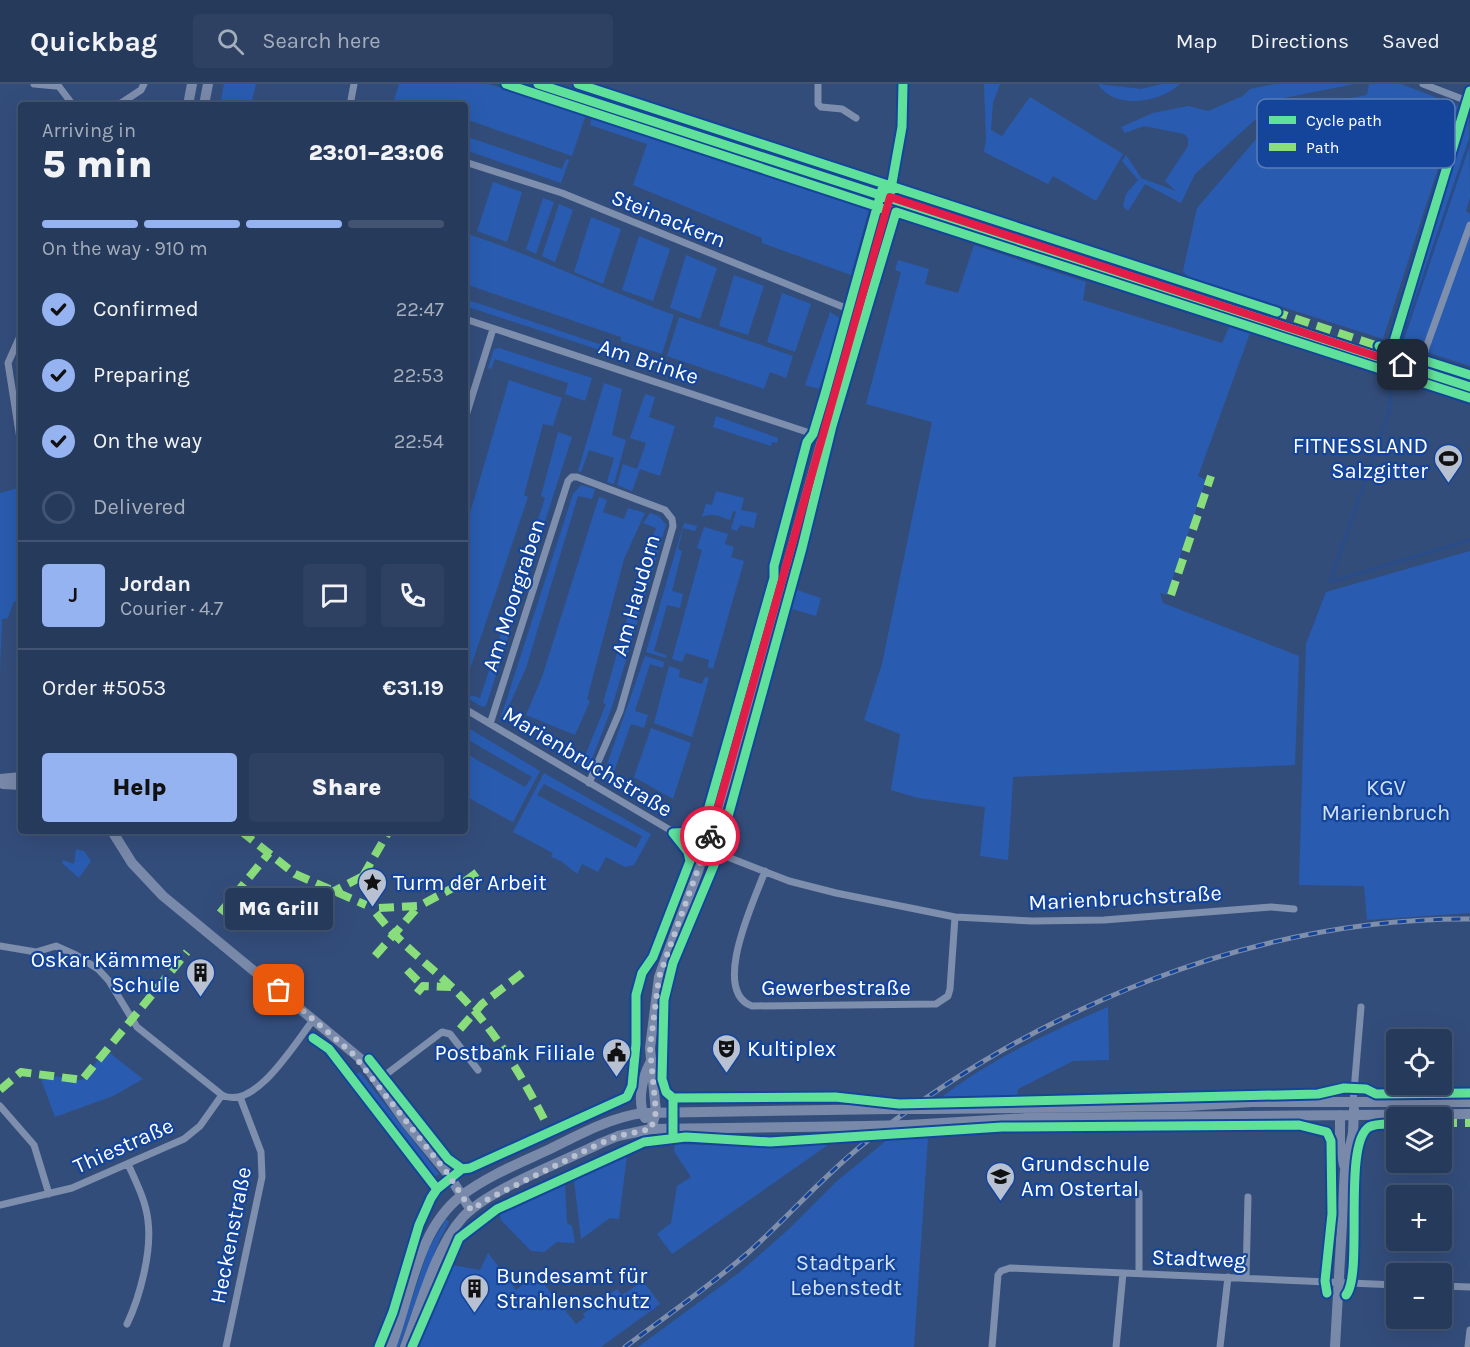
<!DOCTYPE html>
<html lang="en">
<head>
<meta charset="utf-8">
<style>
  body { margin:0; font-family:Karla,sans-serif; background:#2e4162; color:#f1f3f6; height:100vh; display:flex; flex-direction:column; font-size:22px; white-space:nowrap }
  * { box-sizing:border-box; margin:0 }
  p { font-size:20px; color:#a4adbb }
  .icon { flex:none; width:33px; height:33px; fill:none; stroke:currentColor; stroke-width:2; stroke-linecap:round; stroke-linejoin:round }
  .map { position:relative; flex:1; overflow:hidden }
  .details { position:absolute; left:18px; top:18px; width:450px; height:732px; display:flex; flex-direction:column; background:#263a5c; border-radius:6px; box-shadow:0 6px 24px #0002,0 0 0 2px #425472 }
  .details>* { flex:none }
  .controls { position:absolute; left:1386px; top:945px; display:grid; gap:12px }
  .controls a { display:grid; place-items:center; width:66px; height:66px; border-radius:6px; background:#263a5c; box-shadow:0 6px 24px #0002,0 0 0 2px #425472; font-size:30px }
  .pin { position:absolute; display:grid; place-items:center; width:51px; height:51px; color:#fff; margin:-26px; border-radius:12px; box-shadow:0 3px 9px #0006 }
  .courier { position:absolute; display:grid; place-items:center; width:60px; height:60px; margin:-30px; border:4px solid #e11d48; border-radius:50%; background:#fff; color:#222; box-shadow:0 2px 8px #0007 }
  .bubble { position:absolute; height:42px; border-radius:6px; background:#263a5c; box-shadow:0 6px 24px #0002,0 0 0 2px #425472; font-size:20px; font-weight:800; line-height:42px; text-align:center }
  .summary em { font-style:normal; font-weight:800 }
  .summary div { display:flex; flex-direction:column-reverse }
  .summary { display:flex; align-items:center; justify-content:space-between; height:102px; padding:0 24px }
  h1 { font-size:39px; font-weight:800; line-height:45px }
  .bar { display:grid; grid-template-columns:repeat(4,1fr); gap:9px 6px; align-content:center; height:72px; padding:0 24px }
  .bar i { height:8px; border-radius:4px; background:#425472 }
  .bar .selected { background:#95b2f1 }
  .bar p { grid-column:span 4 }
  .line { display:flex; align-items:center; gap:15px; padding:0 24px; border-top:2px solid #425472 }
  .line div { flex:1 }
  .round { display:grid; place-items:center; flex:none; width:63px; height:63px; border-radius:6px; background:#2e4162 }
  ol { padding:0 24px; list-style:none }
  li { display:flex; align-items:center; gap:18px; height:66px }
  li p { margin-inline-start:auto }
  li .icon { padding:6px; border-radius:50%; background:#95b2f1; color:#111; stroke-width:4 }
  li:last-child { color:#a4adbb }
  li i { width:33px; height:33px; border:3px solid #425472; border-radius:50% }
  .cta { display:flex; gap:12px; margin-top:auto; padding:12px 24px }
  .cta a { flex:1; height:69px; border-radius:6px; background:#95b2f1; color:#111; font-size:24px; font-weight:800; line-height:69px; text-align:center }
  .cta a+a { background:#2e4162; color:#f1f3f6 }
  header { display:flex; align-items:center; gap:36px; box-sizing:border-box; height:84px; padding:0 30px; background:#263a5c; border-bottom:2px solid #425472 }
  header strong { font-size:28px }
  nav { display:flex; gap:33px; margin-inline-start:auto; font-size:21px }
  .search { width:420px; height:54px; background:#2e4162; display:flex; align-items:center; gap:15px; box-sizing:border-box; padding:0 21px; border-radius:6px; color:#a4adbb; font-size:22px }
  .map>svg:first-child { display:block }
  .green { fill:#295cb0; fill-rule:evenodd }
  .lines { fill:none; stroke-linecap:round; stroke-linejoin:round }
  .stream { stroke:#294c8a; stroke-width:3 }
  .street { stroke:#7e8ead; stroke-width:7 }
  .secondary { stroke:#7989aa; stroke-width:10 }
  .rail-casing { stroke:#7e8eab; stroke-width:5 }
  .rail { stroke:#14459a; stroke-width:3; stroke-dasharray:9; stroke-linecap:butt }
  .secondary-bridge { stroke:#7989aa; stroke-width:10 }
  .quiet { stroke:#8add7b; stroke-width:8; stroke-dasharray:15 8; stroke-linecap:butt }
  .cycleway-casing { stroke:#14459a; stroke-width:13 }
  .cycleway { stroke:#60e19b; stroke-width:9 }
  .done { stroke:#b8c1d1; stroke-width:6; stroke-dasharray:0 10.8 }
  .route { stroke:#e11d48; stroke-width:8 }
  .labels { text-anchor:middle; stroke-width:4.5; stroke-linejoin:round; paint-order:stroke }
  .street-label { font-size:22px; fill:#fff; stroke:#14459a }
  .poi-label { font-size:22px; fill:#fff; stroke:#14459a; text-anchor:start }
  .park-label { font-size:22px; fill:#d1e2fd; stroke:#14459a }
  .key { fill:#14459a; stroke:#5a7db8; stroke-width:1.5 }
  .key-label { font-size:16px; fill:#fff }
</style>
</head>
<body>
<header>
<strong>Quickbag</strong>
<div class="search"><svg class="icon" aria-label="search" viewBox="0 0 24 24"><circle cx="10" cy="10" r="6"/><path d="M15 15l6 6"/></svg>Search here</div>
<nav><a>Map</a><a>Directions</a><a>Saved</a></nav>
</header>
<div class="map">
<svg width="1470" height="1263" viewBox="0 0 1470 1263">
  <rect width="100%" height="100%" fill="#334d7b"/>
  <path class="green" d="M 224,0 L 256,0 L 251,21 L 220,21 Z
    M 399,0 L 489,0 L 586,30 L 572,72 L 465,35 L 465,21 L 412,21 L 394,16 Z
    M 984,0 L 1000,0 L 993,19 L 991,46 L 1002,52 L 1030,13 L 1123,70 L 1096,117 L 1053,92 L 1048,100 L 984,68 L 986,55 Z
    M 1098,0 L 1141,5 L 1162,0 L 1180,0 C 1161,18 1115,27 1098,0 Z
    M 1275,0 L 1355,0 L 1278,15 L 1195,90 L 1181,119 L 1145,100 L 1128,127 L 1123,122 L 1126,110 L 1138,96 L 1122,77 L 1126,71 L 1141,94 L 1176,107 L 1165,97 L 1188,62 L 1188,54 L 1184,50 L 1144,42 L 1125,49 L 1121,43 L 1153,29 L 1188,22 L 1208,27 L 1243,12 L 1250,5 Z
    M 1369,0 L 1401,0 L 1458,22 L 1383,255 L 1188,193 L 1183,187 L 1197,124 L 1275,33 L 1285,27 L 1367,11 Z
    M 1469,22 L 1470,114 L 1466,127 L 1470,130 L 1470,282 L 1395,258 Z
    M 592,33 L 869,125 L 851,191 L 762,159 L 762,154 L 633,101 L 647,60 L 590,41 Z
    M 465,52 L 562,85 L 566,75 L 569,76 L 561,99 L 465,66 Z
    M 493,98 L 522,108 L 507,158 L 477,147 Z
    M 543,114 L 554,118 L 536,170 L 526,165 Z
    M 559,120 L 573,126 L 555,178 L 542,172 Z
    M 591,133 L 621,145 L 603,200 L 574,188 Z
    M 465,149 C 536,172 604,206 674,231 L 662,270 L 621,257 L 621,253 L 465,200 Z
    M 639,152 L 670,165 L 653,217 L 622,206 Z
    M 974,161 L 1086,198 L 1083,216 L 1222,259 L 1229,243 L 1250,249 L 1198,392 L 1206,396 L 1167,511 L 1160,509 L 1163,519 L 1299,572 L 1295,681 L 1013,693 L 1008,776 L 980,772 L 985,723 L 918,714 L 891,706 L 900,650 L 864,636 L 882,580 L 932,338 L 866,320 L 901,188 L 895,186 L 898,176 L 929,185 L 925,200 L 958,209 Z
    M 686,171 L 717,184 L 700,235 L 670,224 Z
    M 734,191 L 764,202 L 748,251 L 719,242 Z
    M 782,209 L 811,220 L 795,268 L 767,258 Z
    M 465,215 L 614,265 L 612,270 L 465,222 Z
    M 830,228 L 841,235 L 819,305 L 805,301 Z
    M 679,233 L 793,272 L 786,294 L 770,288 L 764,305 L 667,272 Z
    M 499,264 L 592,294 L 585,317 L 565,310 L 568,299 L 495,275 L 491,285 L 488,284 L 494,265 Z
    M 509,296 L 562,314 L 553,342 L 543,340 L 524,411 L 528,413 L 465,600 L 465,446 Z
    M 604,299 L 622,305 L 612,351 L 626,356 L 614,400 L 607,398 L 614,374 L 589,366 L 581,388 L 578,387 Z
    M 645,310 L 655,313 L 649,333 L 675,342 L 660,392 L 640,385 L 632,407 L 617,401 L 623,380 L 637,385 L 646,359 L 630,354 Z
    M 716,332 L 778,354 L 777,359 L 772,358 L 771,362 L 713,343 Z
    M 558,348 L 572,353 L 486,622 L 482,623 L 469,615 L 471,611 L 480,614 L 545,414 L 541,412 Z
    M 581,401 L 595,405 L 592,415 L 578,412 L 526,584 L 504,633 L 518,639 L 516,643 L 501,633 L 573,410 Z
    M 21,403 L 21,513 L 13,519 L 8,534 L 2,535 L 0,588 L 0,409 Z
    M 716,407 L 744,414 L 741,426 L 757,429 L 754,444 L 740,441 L 737,447 L 731,445 L 736,428 L 733,427 L 730,436 C 719,432 713,428 702,433 L 706,420 L 712,421 Z
    M 599,413 L 607,416 L 603,428 L 624,435 L 628,424 L 645,429 L 624,475 L 587,615 L 590,617 L 575,651 L 526,631 L 542,593 Z
    M 650,429 L 659,432 L 666,441 L 612,623 L 590,680 L 584,682 L 569,676 L 571,673 L 583,677 L 606,620 L 603,619 L 642,481 L 656,444 L 643,439 Z
    M 684,439 L 697,442 L 695,447 L 683,444 L 678,465 L 682,467 L 672,507 L 683,510 L 680,524 L 667,521 L 654,567 L 666,571 L 666,574 L 646,568 Z
    M 704,443 L 728,450 L 725,460 L 734,463 L 731,473 L 744,477 L 713,585 L 708,583 L 709,576 L 686,569 L 682,578 L 672,575 L 702,466 L 697,464 Z
    M 1470,467 L 1470,829 L 1367,836 L 1364,802 L 1299,801 L 1306,560 L 1326,508 Z
    M 797,506 L 821,514 L 816,532 L 792,525 Z
    M 645,572 L 664,578 L 663,584 L 650,580 L 635,627 L 648,631 L 644,644 L 631,640 L 611,696 L 623,701 L 621,704 L 606,696 L 605,686 Z
    M 669,582 L 680,586 L 679,593 L 702,600 L 705,593 L 709,594 L 692,653 L 654,639 Z
    M 465,642 L 540,687 L 513,738 L 465,712 L 465,669 L 525,703 L 532,693 L 465,654 Z
    M 651,644 L 691,659 L 673,715 L 634,693 Z
    M 544,689 L 651,750 L 634,781 L 625,783 L 606,773 L 598,788 L 582,780 L 577,790 L 561,777 L 551,773 L 553,769 L 513,748 ZM 544,700 L 642,752 L 636,764 L 537,711 Z
    M 76,765 L 84,767 L 91,777 L 79,794 L 62,779 L 63,776 L 74,780 Z
    M 1108,923 L 1109,976 L 1073,977 L 1018,1005 L 1017,1012 L 937,1017 C 988,976 1048,949 1108,923 Z
    M 106,966 L 143,995 L 113,1012 L 55,1033 L 39,990 L 82,996 Z
    M 360,988 L 439,1090 L 433,1094 L 353,992 Z
    M 928,1054 L 914,1263 L 638,1263 L 740,1188 L 789,1145 L 837,1097 L 887,1056 Z
    M 835,1056 L 672,1170 L 657,1150 L 671,1139 L 677,1102 L 691,1093 L 674,1067 L 675,1060 L 769,1063 Z
    M 627,1071 L 619,1135 L 610,1134 L 581,1155 L 574,1096 Z
    M 565,1100 L 567,1139 L 572,1142 L 575,1159 L 557,1158 L 544,1168 L 531,1167 L 501,1136 L 500,1130 Z
    M 446,1135 L 449,1138 L 439,1157 L 399,1263 L 396,1263 L 428,1166 Z
    M 488,1169 L 516,1206 L 536,1190 L 576,1240 L 585,1233 L 583,1230 L 617,1205 L 622,1211 L 643,1197 L 660,1220 L 601,1263 L 418,1263 L 452,1181 L 480,1186 Z"/>
  <g class="lines">
    <path class="stream" d="M 1399,266 L 1470,56
      M 1393,291 L 1389,328 L 1330,498 L 1470,456"/>
    <path class="street" d="M 34,0 L 56,2
      M 57,0 L 73,21
      M 818,0 L 818,20 L 821,23 L 842,25 L 856,34
      M 1423,0 L 1470,18
      M 118,21 L 141,6 L 144,0
      M 350,21 L 354,0
      M 465,78 L 562,109 L 858,229
      M 465,235 L 822,353
      M 21,250 L 8,279 L 21,361
      M 1418,286 L 1470,141
      M 465,335 L 493,245
      M 465,625 L 692,759 L 789,797 L 836,809 L 955,833 L 1032,837 L 1104,836 L 1271,823 L 1294,825
      M 490,640 L 568,397 L 572,393 L 577,393 L 665,426 L 672,435 L 673,442 L 620,627 L 589,699
      M 765,787 C 755,815 710,907 752,922 L 936,920 L 948,912 L 950,905 L 955,833
      M 0,862 L 36,868 L 56,862 L 76,871 L 98,885 L 109,897 L 137,943 L 222,1011
      M 376,998 L 442,948 L 450,950 L 478,986
      M 1353,1019 L 1361,923
      M 0,1022 L 34,1061 L 49,1110
      M 0,1121 L 72,1104 L 184,1055 L 200,1042 L 222,1011 C 255,1028 296,957 314,935
      M 1139,1189 L 1139,1109
      M 1246,1193 L 1248,1113
      M 1442,1202 L 1470,1203
      M 127,1240 C 140,1213 152,1167 148,1137 C 146,1117 136,1098 128,1080
      M 226,1263 L 262,1093 L 261,1068 L 240,1013
      M 992,1263 L 998,1191 L 1001,1187 L 1010,1184 L 1396,1201
      M 1116,1263 L 1123,1189
      M 1220,1263 L 1228,1193
      M 1468,1263 L 1470,1246"/>
    <path class="secondary" d="M 538,0 L 1470,303
      M 188,21 L 192,0
      M 204,21 L 208,0
      M 0,695 L 21,693
      M 3,700 L 21,701
      M 112,747 L 132,779 L 163,812 L 362,976 L 407,1040 L 448,1090 L 471,1126
      M 932,1025 L 1186,1022 L 1252,1018 L 1470,1018
      M 1340,1031 L 1340,1059 L 1344,1081
      M 645,1034 C 637,1018 642,994 650,979
      M 908,1041 L 1027,1034 L 1470,1030
      M 651,1045 L 656,1028 L 650,964 L 659,893 L 698,787 L 735,669 L 893,102 L 902,43 L 903,0
      M 391,1263 C 410,1214 417,1146 461,1112 C 487,1092 520,1079 550,1065 C 578,1051 611,1033 643,1029 L 891,1025
      M 405,1263 C 420,1224 435,1164 463,1133 C 489,1105 565,1077 601,1059 L 618,1052 L 651,1045 L 866,1042
      M 1335,1263 L 1345,1086 L 1353,1049 L 1354,1025"/>
    <defs>
      <path id="rail" d="M 625,1263 C 666,1232 710,1202 749,1168 C 789,1132 824,1091 866,1058 C 1036,925 1252,834 1470,835"/>
    </defs>
    <use href="#rail" class="rail-casing"/>
    <use href="#rail" class="rail"/>
    <path class="secondary-bridge" d="M 891,1025 L 932,1025
      M 866,1042 L 908,1041"/>
    <path class="quiet" d="M 1273,227 L 1384,264
      M 1171,511 L 1211,392
      M 241,747 L 295,790 L 366,821
      M 363,792 L 389,747
      M 379,824 L 419,822 L 464,798 L 483,784
      M 220,829 L 269,769
      M 376,829 C 399,859 428,880 455,906 C 493,943 520,989 544,1035
      M 315,830 L 334,807 L 363,792 L 370,817
      M 375,872 L 419,822
      M 407,886 L 423,902
      M 417,909 L 423,902 L 451,903
      M 460,945 L 482,920 L 525,887
      M 0,1006 L 21,988 L 82,996 L 187,868
      M 1442,1039 L 1470,1039"/>
    <defs>
      <path id="cycleway" d="M 506,0 L 885,125
        M 538,0 L 1470,303
        M 578,0 L 1277,228
        M 890,110 L 902,43 L 903,0
        M 1379,262 L 1470,291
        M 1389,274 L 1470,7
        M 673,749 L 696,748 L 705,737 L 774,494 L 774,482 L 807,358 L 813,350 L 825,310 L 883,102
        M 313,954 L 329,965 L 437,1105
        M 369,975 L 448,1075 L 462,1085 L 470,1084 L 627,1013 L 632,1002 L 636,960 L 636,911 L 642,889 L 653,873 L 690,777 L 688,768 L 673,749
        M 673,1014 L 835,1013 L 899,1020 L 1318,1010 L 1344,1004 L 1366,1005 L 1376,1010 L 1470,1009
        M 673,1054 L 673,1014 L 666,1008 L 662,995 L 664,916 L 673,879 L 714,781 L 720,746 L 727,736 L 802,464 L 832,342 L 896,128 L 1470,314
        M 1346,1211 C 1364,1190 1342,1060 1369,1043 C 1376,1039 1388,1040 1396,1040
        M 379,1263 L 393,1228 L 419,1141 L 431,1114 L 437,1105 L 462,1085
        M 412,1263 L 459,1154 L 497,1125 L 644,1058 L 686,1053 L 770,1058 L 1002,1043 L 1299,1041 L 1327,1048 L 1331,1057 L 1332,1130 L 1325,1197 L 1327,1209"/>
    </defs>
    <use href="#cycleway" class="cycleway-casing"/>
    <use href="#cycleway" class="cycleway"/>
  </g>
  <g class="lines">
    <path class="done" d="M 279,906 L 352,969 L 448,1090 L 471,1126 L 490,1114 L 601,1059 L 618,1052 L 651,1045 L 656,1028 L 650,964 L 659,893 L 710,752"/>
    <path class="route" d="M 710,752 L 890,113 L 1403,281"/>
  </g>
  <defs>
    <symbol id="stadium-pin" viewBox="-11 -11 22 30"><path d="M0 17L-7.5 6A9.5 9.5 0 1 1 7.5 6Z" fill="#b8c1d1" stroke="#14459a"/><path d="M0-5a6.5 5 0 1 0 0 10a6.5 5 0 1 0 0-10ZM-3.5-1.8h7v3.6h-7Z" fill="#111"/></symbol>
    <symbol id="sight-pin" viewBox="-11 -11 22 30"><path d="M0 17L-7.5 6A9.5 9.5 0 1 1 7.5 6Z" fill="#b8c1d1" stroke="#14459a"/><path d="M0-6L1.8-2.2L6-1.7L2.9 1.2L3.7 5.4L0 3.3L-3.7 5.4L-2.9 1.2L-6-1.7L-1.8-2.2Z" fill="#111"/></symbol>
    <symbol id="building-pin" viewBox="-11 -11 22 30"><path d="M0 17L-7.5 6A9.5 9.5 0 1 1 7.5 6Z" fill="#b8c1d1" stroke="#14459a"/><path d="M-4-6H4V6H1V3H-1V6H-4ZM-2.5-4.3h1.7v1.8h-1.7ZM.8-4.3h1.7v1.8H.8ZM-2.5-1h1.7V.8h-1.7ZM.8-1h1.7V.8H.8Z" fill="#111"/></symbol>
    <symbol id="theatre-pin" viewBox="-11 -11 22 30"><path d="M0 17L-7.5 6A9.5 9.5 0 1 1 7.5 6Z" fill="#b8c1d1" stroke="#14459a"/><path d="M-5-5.5Q0-4 5-5.5V0Q5 5 0 6Q-5 5-5 0ZM-3.3-2.5H-1v1.5H-3.3ZM1-2.5H3.3v1.5H1ZM-2.8 1Q0 5.5 2.8 1Z" fill="#111"/></symbol>
    <symbol id="civic-pin" viewBox="-11 -11 22 30"><path d="M0 17L-7.5 6A9.5 9.5 0 1 1 7.5 6Z" fill="#b8c1d1" stroke="#14459a"/><path d="M-.6-6.5H3V-4.5H.6V-3L4-1V1h2V6H-6V1h2V-1L-.6-3ZM-1.2 2.5V6h2.4V2.5Z" fill="#111"/></symbol>
    <symbol id="school-pin" viewBox="-11 -11 22 30"><path d="M0 17L-7.5 6A9.5 9.5 0 1 1 7.5 6Z" fill="#b8c1d1" stroke="#14459a"/><path d="M0-5L7-2L0 1L-7-2ZM-4 1L0 2.5L4 1V4Q0 6-4 4Z" fill="#111"/></symbol>
  </defs>
  <g fill-rule="evenodd">
    <use href="#stadium-pin" x="1432" y="358" width="33" height="45"/>
    <use href="#sight-pin" x="356" y="782" width="33" height="45"/>
    <use href="#building-pin" x="184" y="872" width="33" height="45"/>
    <use href="#theatre-pin" x="710" y="948" width="33" height="45"/>
    <use href="#civic-pin" x="600" y="952" width="33" height="45"/>
    <use href="#school-pin" x="984" y="1076" width="33" height="45"/>
    <use href="#building-pin" x="458" y="1188" width="33" height="45"/>
  </g>
  <g class="labels">
    <g class="street-label">
      <text transform="translate(669 134) rotate(22)" y="8">Steinackern</text>
      <text transform="translate(649 277) rotate(18)" y="8">Am Brinke</text>
      <text transform="translate(513 511) rotate(-72)" y="8">Am Moorgraben</text>
      <text transform="translate(635 511) rotate(-74)" y="8">Am Haudorn</text>
      <text transform="translate(588 677) rotate(31)" y="8">Marienbruchstraße</text>
      <text transform="translate(1125 813) rotate(-3)" y="8">Marienbruchstraße</text>
      <text x="836" y="911">Gewerbestraße</text>
      <text transform="translate(123 1061) rotate(-24)" y="8">Thiestraße</text>
      <text transform="translate(230 1151) rotate(-79)" y="8">Heckenstraße</text>
      <text transform="translate(1199 1174) rotate(2)" y="8">Stadtweg</text>
    </g>
    <g class="poi-label">
      <text x="1428" y="369" text-anchor="end">FITNESSLAND<tspan x="1428" dy="25">Salzgitter</tspan></text>
      <text x="393" y="806">Turm der Arbeit</text>
      <text x="180" y="883" text-anchor="end">Oskar Kämmer<tspan x="180" dy="25">Schule</tspan></text>
      <text x="747" y="972">Kultiplex</text>
      <text x="595" y="976" text-anchor="end">Postbank Filiale</text>
      <text x="1021" y="1087">Grundschule<tspan x="1021" dy="25">Am Ostertal</tspan></text>
      <text x="496" y="1199">Bundesamt für<tspan x="496" dy="25">Strahlenschutz</tspan></text>
    </g>
    <g class="park-label">
      <text x="1386" y="711">KGV<tspan x="1386" dy="25">Marienbruch</tspan></text>
      <text x="846" y="1186">Stadtpark<tspan x="846" dy="25">Lebenstedt</tspan></text>
    </g>
  </g>
  <rect x="1257" y="15" width="198" height="69" rx="9" class="key"/>
  <rect x="1269" y="32" width="27" height="8" fill="#60e19b"/>
  <rect x="1269" y="59" width="27" height="8" fill="#8add7b"/>
  <g class="key-label">
    <text x="1306" y="42">Cycle path</text>
    <text x="1306" y="69">Path</text>
  </g>
</svg>
<div class="controls">
<a><svg class="icon" aria-label="locate" viewBox="0 0 24 24"><circle cx="12" cy="12" r="6"/><path d="M12 2v4M12 18v4M2 12h4M18 12h4"/></svg></a>
<a><svg class="icon" aria-label="layers" viewBox="0 0 24 24"><path d="M12 4l9 5-9 5-9-5zM3 14l9 5 9-5"/></svg></a>
<a>+</a>
<a>−</a>
</div>
<div class="pin" style="left:279px;top:906px;background:#ea580c"><svg class="icon" aria-label="bag" viewBox="0 0 24 24"><path d="M5 8h14l-1 12H6zM9 8a3 3 0 0 1 6 0"/></svg></div>
<div class="pin" style="left:1403px;top:281px;background:#1f2937"><svg class="icon" aria-label="home" viewBox="0 0 24 24"><path d="M3 11l9-7 9 7M6 9v11h12V9"/></svg></div>
<div class="courier" style="left:710px;top:752px"><svg class="icon" aria-label="bike" viewBox="0 0 24 24"><circle cx="6" cy="16" r="4"/><circle cx="18" cy="16" r="4"/><path d="M6 16l4-8h5l3 8M10 8l3 8H6M13 5h3"/></svg></div>
<div class="bubble" style="left:225px;top:804px;width:108px">MG Grill</div>
<section class="details">
<div class="summary"><div><h1>5 min</h1><p>Arriving in</p></div><em>23:01–23:06</em></div>
<div class="bar"><i class="selected"></i><i class="selected"></i><i class="selected"></i><i></i><p>On the way · 910 m</p></div>
<ol>
<li><svg class="icon" aria-label="check" viewBox="0 0 24 24"><path d="M5 12l5 5 9-10"/></svg>Confirmed<p>22:47</p></li>
<li><svg class="icon" aria-label="check" viewBox="0 0 24 24"><path d="M5 12l5 5 9-10"/></svg>Preparing<p>22:53</p></li>
<li><svg class="icon" aria-label="check" viewBox="0 0 24 24"><path d="M5 12l5 5 9-10"/></svg>On the way<p>22:54</p></li>
<li><i></i>Delivered</li>
</ol>
<div class="line" style="height:108px"><b class="round" style="background:#95b2f1;color:#111">J</b><div><b>Jordan</b><p>Courier · 4.7</p></div><a class="round"><svg class="icon" aria-label="chat" viewBox="0 0 24 24"><path d="M4 5h16v11H9l-5 4z"/></svg></a><a class="round"><svg class="icon" aria-label="phone" viewBox="0 0 24 24"><path d="M5 4h4l2 5-3 2q2 4 5 5l2-3 5 2v4C11 20 4 13 5 4z"/></svg></a></div>
<div class="line" style="height:78px"><div>Order #5053</div><b>€31.19</b></div>
<div class="cta"><a>Help</a><a>Share</a></div>
</section>
</div>
</body>
</html>
